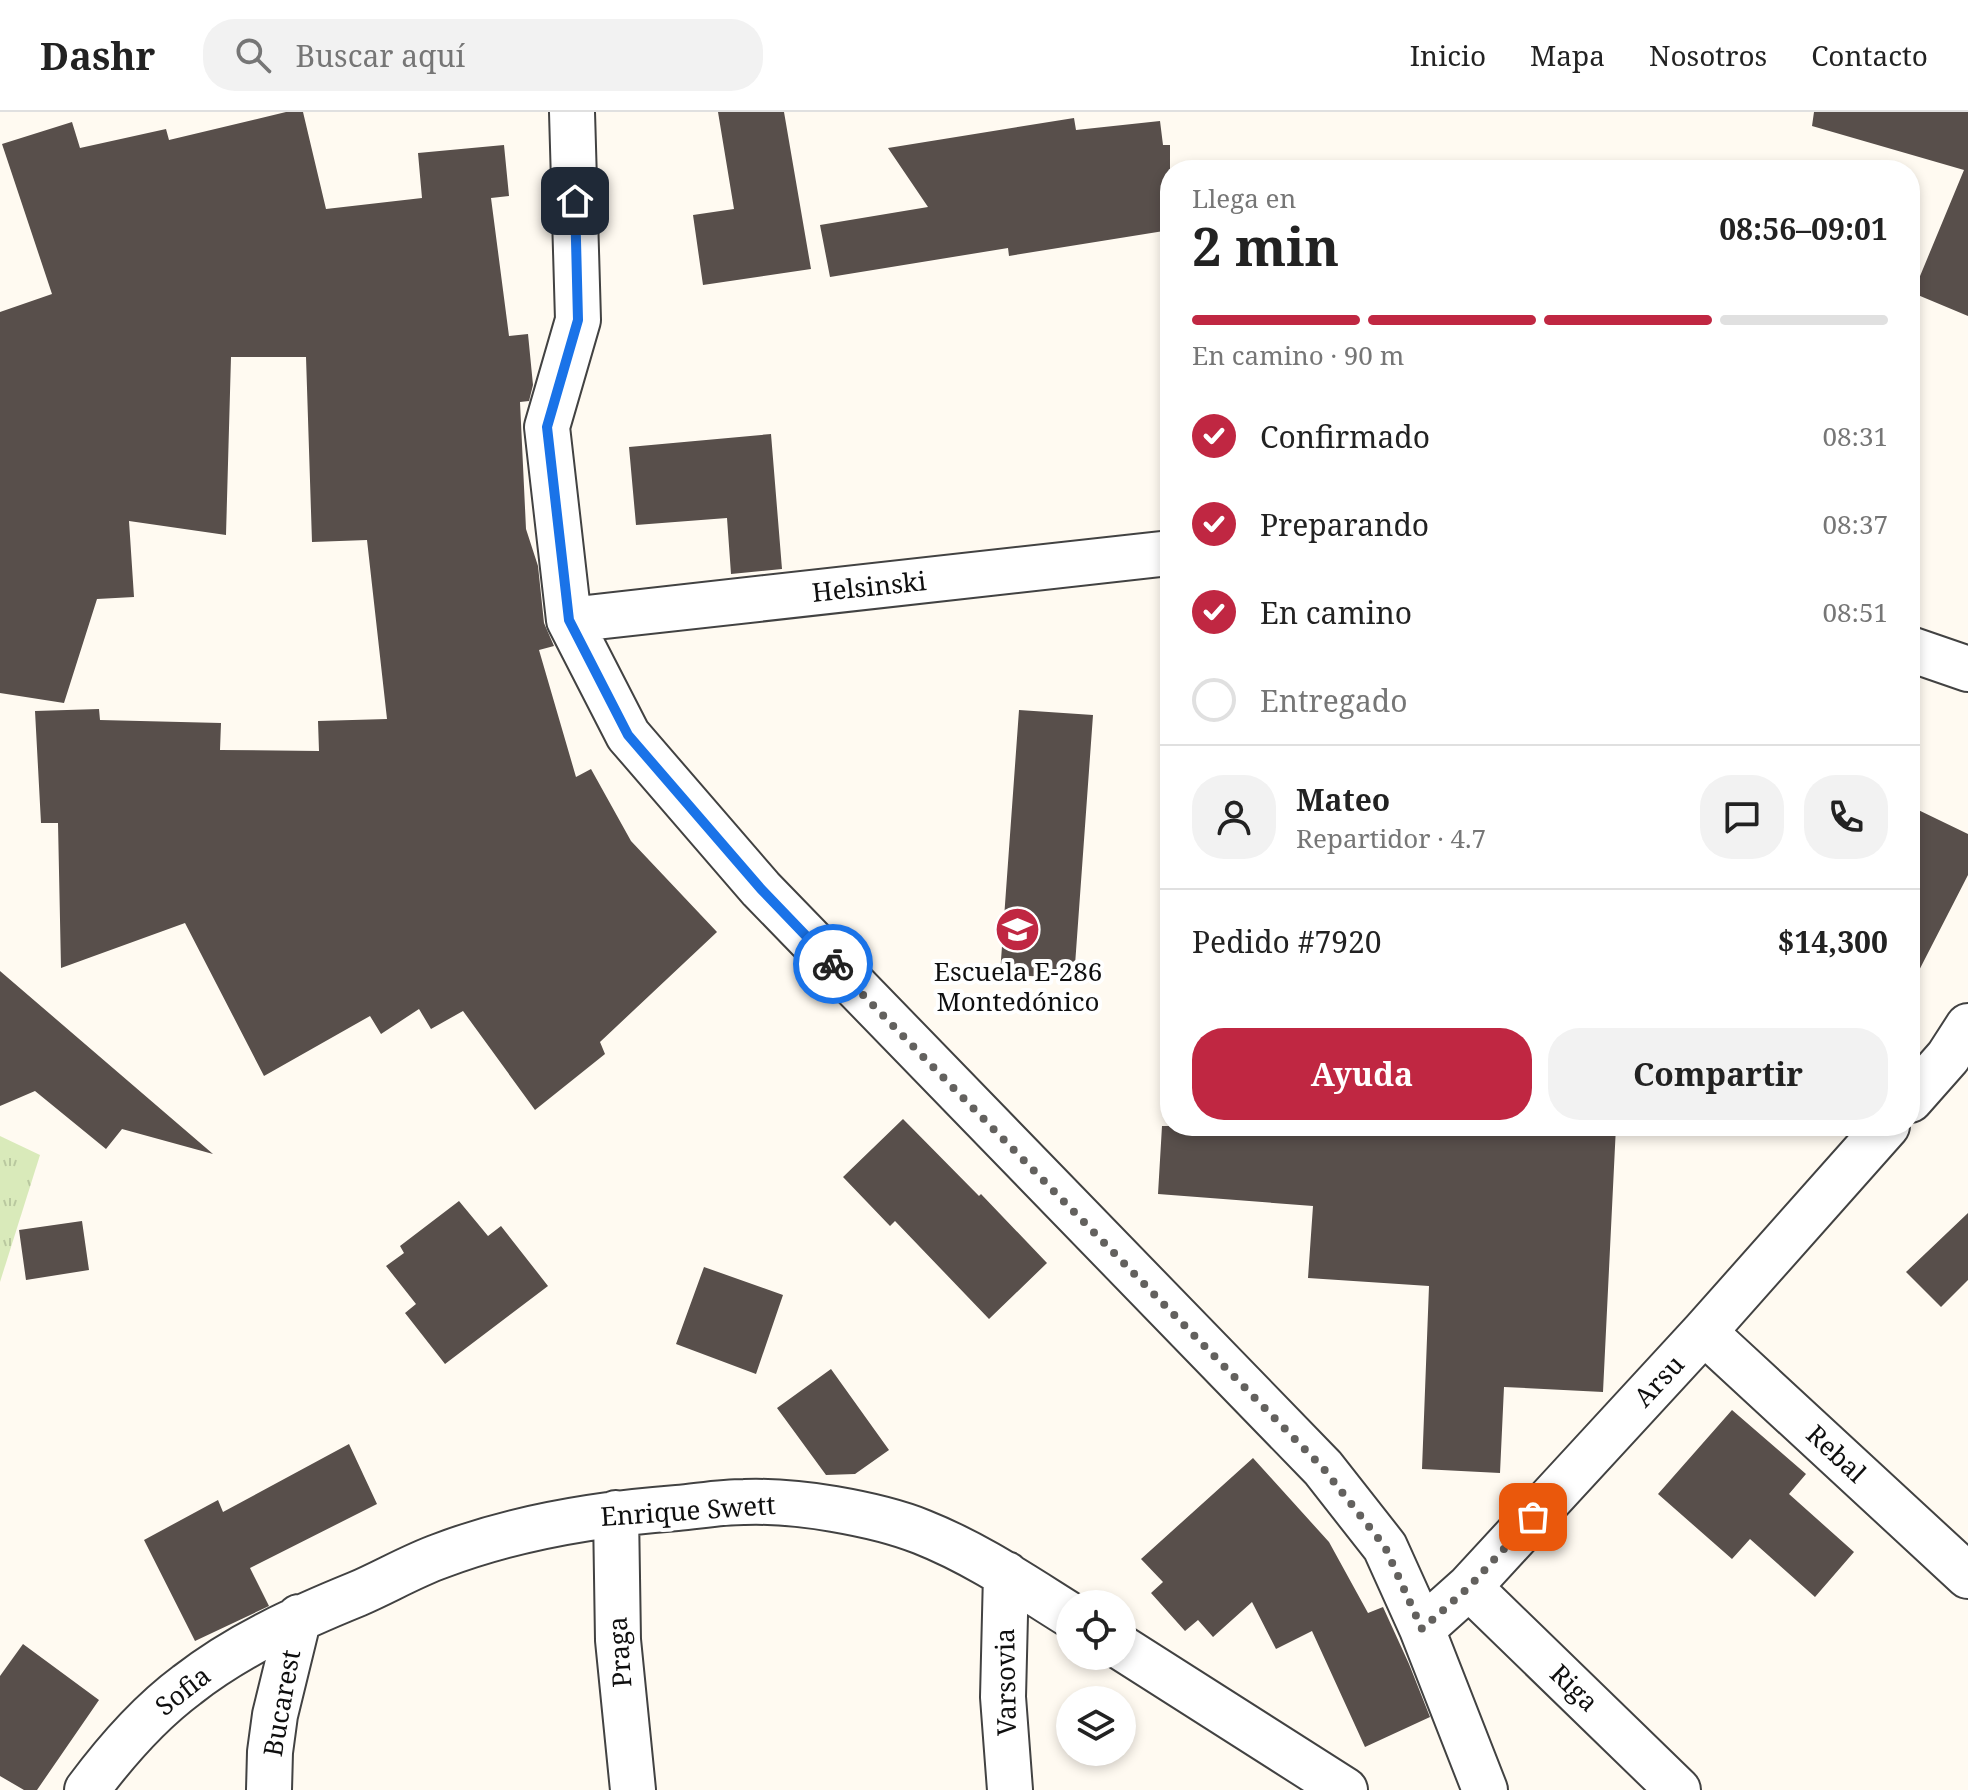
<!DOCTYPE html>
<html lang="es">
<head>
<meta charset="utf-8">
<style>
  body { margin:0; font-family:"Noto Serif",serif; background:#f2f2f2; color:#222; height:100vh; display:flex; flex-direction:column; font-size:30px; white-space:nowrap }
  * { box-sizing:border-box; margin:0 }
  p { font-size:26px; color:#767676 }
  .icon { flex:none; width:44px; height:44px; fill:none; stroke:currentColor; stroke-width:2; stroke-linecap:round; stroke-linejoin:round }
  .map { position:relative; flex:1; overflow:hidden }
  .drawer { position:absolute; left:1160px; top:48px; width:760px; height:976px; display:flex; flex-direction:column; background:#fff; border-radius:32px; box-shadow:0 4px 12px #0003 }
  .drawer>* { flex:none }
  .tools { position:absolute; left:1056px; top:1478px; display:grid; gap:16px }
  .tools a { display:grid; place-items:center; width:80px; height:80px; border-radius:50%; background:#fff; box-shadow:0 4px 12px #0003; font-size:40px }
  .pin { position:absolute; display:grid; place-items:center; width:68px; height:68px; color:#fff; margin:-34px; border-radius:16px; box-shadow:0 4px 12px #0006 }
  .courier { position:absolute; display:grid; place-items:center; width:80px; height:80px; margin:-40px; border:6px solid #1a73e8; border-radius:50%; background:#fff; color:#222; box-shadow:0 2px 10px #0007 }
  .overview em { font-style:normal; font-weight:700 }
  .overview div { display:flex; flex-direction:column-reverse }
  .overview { display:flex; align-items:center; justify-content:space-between; height:136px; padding:0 32px }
  h1 { font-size:52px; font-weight:700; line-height:60px }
  .bar { display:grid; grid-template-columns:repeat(4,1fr); gap:12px 8px; align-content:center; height:96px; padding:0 32px }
  .bar i { height:10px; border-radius:6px; background:#e0e0e0 }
  .bar .active { background:#c02742 }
  .bar p { grid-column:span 4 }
  .line { display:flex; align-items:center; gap:20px; padding:0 32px; border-top:2px solid #e0e0e0 }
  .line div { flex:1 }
  .round { display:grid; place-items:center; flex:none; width:84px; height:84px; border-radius:32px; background:#f2f2f2 }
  ol { padding:0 32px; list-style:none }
  li { display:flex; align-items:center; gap:24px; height:88px }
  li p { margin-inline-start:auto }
  li .icon { padding:8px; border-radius:50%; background:#c02742; color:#fff; stroke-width:4 }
  li:last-child { color:#767676 }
  li i { width:44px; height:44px; border:4px solid #e0e0e0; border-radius:50% }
  .button { display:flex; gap:16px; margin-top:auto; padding:16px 32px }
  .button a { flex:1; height:92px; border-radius:32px; background:#c02742; color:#fff; font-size:32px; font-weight:700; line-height:92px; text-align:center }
  .button a+a { background:#f2f2f2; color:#222 }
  header { display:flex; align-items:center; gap:48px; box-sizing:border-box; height:112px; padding:0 40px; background:#fff; border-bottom:2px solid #e0e0e0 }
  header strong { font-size:38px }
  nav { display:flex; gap:44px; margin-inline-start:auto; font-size:28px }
  .search { width:560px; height:72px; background:#f2f2f2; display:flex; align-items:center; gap:20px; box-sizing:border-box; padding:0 28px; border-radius:32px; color:#767676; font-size:30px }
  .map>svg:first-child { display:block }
  .grass { fill:url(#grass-tufts) }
  .building { fill:#584f4b }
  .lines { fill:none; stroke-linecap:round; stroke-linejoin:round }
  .minor-casing { stroke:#424242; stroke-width:48 }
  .minor { stroke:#fff; stroke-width:44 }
  .done { stroke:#63615e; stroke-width:8; stroke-dasharray:0 14.4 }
  .route { stroke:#1a73e8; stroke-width:10 }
  .labels { text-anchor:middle; stroke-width:8; stroke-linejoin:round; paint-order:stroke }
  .street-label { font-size:26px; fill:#0f0f0f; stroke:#fff }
  .poi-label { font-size:26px; fill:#0f0f0f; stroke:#fff }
</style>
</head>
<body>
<header>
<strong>Dashr</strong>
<div class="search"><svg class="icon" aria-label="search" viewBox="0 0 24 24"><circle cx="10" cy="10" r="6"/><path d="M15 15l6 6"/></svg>Buscar aquí</div>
<nav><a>Inicio</a><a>Mapa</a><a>Nosotros</a><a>Contacto</a></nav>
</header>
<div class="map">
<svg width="1968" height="1678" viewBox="0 0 1968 1678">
  <defs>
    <pattern id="grass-tufts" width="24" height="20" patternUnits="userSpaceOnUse" patternTransform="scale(2)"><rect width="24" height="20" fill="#d9eaba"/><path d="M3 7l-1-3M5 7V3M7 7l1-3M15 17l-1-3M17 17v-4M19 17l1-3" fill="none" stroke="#b9c89f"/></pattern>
  </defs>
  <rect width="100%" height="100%" fill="#fffaf1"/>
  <path class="grass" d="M 0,1024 L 40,1043 L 0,1170 Z"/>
  <path class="building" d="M 286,0 L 303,0 L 326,97 L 422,86 L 418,41 L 504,33 L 509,84 L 491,86 L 509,224 L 528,222 L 533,273 L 529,289 L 520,290 L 526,417 L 538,454 L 544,511 L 554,534 L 539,538 L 576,665 L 591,657 L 631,729 L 717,820 L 600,930 L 605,942 L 535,998 L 463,899 L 431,917 L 419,897 L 381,922 L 370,904 L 264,964 L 185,811 L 61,856 L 58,711 L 41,711 L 35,599 L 99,597 L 100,608 L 221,611 L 220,638 L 319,639 L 318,609 L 387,607 L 367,428 L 312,430 L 306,245 L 231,245 L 226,423 L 129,409 L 134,485 L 97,487 L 64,591 L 0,581 L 0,200 L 52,182 L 2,32 L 72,10 L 80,36 L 166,17 L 169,28 Z
    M 718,0 L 784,0 L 811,157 L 703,173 L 693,103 L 734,97 Z
    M 1814,0 L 1968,0 L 1968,204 L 1913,181 L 1964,58 L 1812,14 Z
    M 1074,6 L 1076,18 L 1160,9 L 1163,33 L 1170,33 L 1170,118 L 1009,144 L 1008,136 L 830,165 L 820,113 L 928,95 L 888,36 Z
    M 771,322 L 782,457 L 731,462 L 727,406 L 636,413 L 629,335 Z
    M 1019,598 L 1093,603 L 1074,867 L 1000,862 Z
    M 1910,694 L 1968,722 L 1968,763 L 1910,876 Z
    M 0,859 L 213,1042 L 122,1017 L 106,1037 L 35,979 L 0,994 Z
    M 903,1007 L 979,1084 L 981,1082 L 1047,1151 L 989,1207 L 895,1109 L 890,1114 L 843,1065 Z
    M 1162,1014 L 1616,1014 L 1603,1280 L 1504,1275 L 1500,1361 L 1422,1357 L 1429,1174 L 1308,1166 L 1313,1094 L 1158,1082 Z
    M 459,1089 L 488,1124 L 501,1114 L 548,1174 L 445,1252 L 405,1201 L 416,1192 L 386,1154 L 404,1141 L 400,1134 Z
    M 1968,1101 L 1968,1168 L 1941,1195 L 1906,1160 Z
    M 82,1109 L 89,1158 L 26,1168 L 19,1118 Z
    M 704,1155 L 783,1183 L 756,1262 L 676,1232 Z
    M 831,1257 L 889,1338 L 855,1362 L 826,1363 L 777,1296 Z
    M 1732,1298 L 1806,1362 L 1789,1382 L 1854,1440 L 1815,1485 L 1750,1427 L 1732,1447 L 1658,1382 Z
    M 349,1332 L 377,1392 L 250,1456 L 269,1494 L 195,1529 L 144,1428 L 218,1388 L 223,1400 Z
    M 1253,1346 L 1329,1430 L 1368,1501 L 1383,1495 L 1409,1552 L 1430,1605 L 1365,1635 L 1312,1519 L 1276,1537 L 1252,1490 L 1213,1525 L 1198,1508 L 1185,1519 L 1151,1481 L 1163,1470 L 1141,1447 Z
    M 23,1532 L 99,1588 L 37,1678 L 24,1678 L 0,1664 L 0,1564 Z"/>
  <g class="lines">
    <defs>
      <path id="minor" d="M 572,0 L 578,208 L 547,315 L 569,508 L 628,623 L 761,777 L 1323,1356 L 1385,1435 L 1422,1517 L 1485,1678
        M 569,508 L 1170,441
        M 1910,537 L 1968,557
        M 1910,988 L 1948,945 L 1968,914
        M 1704,1220 L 1968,1464
        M 616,1401 L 618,1528 L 633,1678
        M 1006,1462 L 1003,1585 L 1010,1678
        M 1469,1475 L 1678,1678
        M 1422,1517 L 1469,1475 L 1704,1220 L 1887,1014
        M 1122,1536 L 1345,1678
        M 87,1678 C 116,1639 148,1602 187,1573 C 238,1533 298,1506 357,1482 C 385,1470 412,1454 440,1444 C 516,1415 596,1402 677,1396 C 699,1394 721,1390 744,1390 C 773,1389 805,1392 834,1397 C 863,1402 895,1409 922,1420 C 975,1441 1022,1473 1070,1503
        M 269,1678 L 270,1640 L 275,1603 L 299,1505"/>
    </defs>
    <use href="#minor" class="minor-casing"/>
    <use href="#minor" class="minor"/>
  </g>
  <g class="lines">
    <path class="done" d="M 833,852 L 1323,1356 L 1385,1435 L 1422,1517 L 1469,1475 L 1533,1405"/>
    <path class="route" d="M 575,89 L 578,208 L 547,315 L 569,508 L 628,623 L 761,777 L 833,852"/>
  </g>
  <defs>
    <symbol id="school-disc" viewBox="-11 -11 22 22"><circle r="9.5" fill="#c02742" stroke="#fff"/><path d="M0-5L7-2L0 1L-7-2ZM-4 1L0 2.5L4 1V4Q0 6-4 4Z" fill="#fff"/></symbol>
  </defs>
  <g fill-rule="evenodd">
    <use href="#school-disc" x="992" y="792" width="51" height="51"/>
  </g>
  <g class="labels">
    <g class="street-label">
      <text transform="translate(869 475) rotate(-6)" y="9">Helsinski</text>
      <text transform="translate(1659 1269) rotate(-47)" y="9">Arsu</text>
      <text transform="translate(1836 1342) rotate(43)" y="9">Rebal</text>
      <text transform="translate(688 1399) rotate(-4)" y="9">Enrique Swett</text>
      <text transform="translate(620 1540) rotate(-94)" y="9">Praga</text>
      <text transform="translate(1006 1570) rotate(-91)" y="9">Varsovia</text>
      <text transform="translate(1574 1576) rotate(44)" y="9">Riga</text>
      <text transform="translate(183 1579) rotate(-38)" y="9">Sofia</text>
      <text transform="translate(282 1591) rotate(-80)" y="9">Bucarest</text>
    </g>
    <g class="poi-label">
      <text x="1018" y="869">Escuela E-286<tspan x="1018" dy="30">Montedónico</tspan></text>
    </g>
  </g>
</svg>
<div class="tools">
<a><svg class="icon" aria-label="locate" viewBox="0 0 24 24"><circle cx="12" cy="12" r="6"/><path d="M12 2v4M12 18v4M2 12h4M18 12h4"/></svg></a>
<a><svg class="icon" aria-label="layers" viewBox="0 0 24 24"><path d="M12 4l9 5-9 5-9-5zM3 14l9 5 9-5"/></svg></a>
</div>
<div class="pin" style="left:1533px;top:1405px;background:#ea580c"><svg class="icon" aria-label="bag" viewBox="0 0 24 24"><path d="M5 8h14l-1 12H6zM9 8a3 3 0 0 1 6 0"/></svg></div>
<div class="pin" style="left:575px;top:89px;background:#1f2937"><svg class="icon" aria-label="home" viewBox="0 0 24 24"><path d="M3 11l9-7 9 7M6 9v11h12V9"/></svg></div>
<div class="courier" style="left:833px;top:852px"><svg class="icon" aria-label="bike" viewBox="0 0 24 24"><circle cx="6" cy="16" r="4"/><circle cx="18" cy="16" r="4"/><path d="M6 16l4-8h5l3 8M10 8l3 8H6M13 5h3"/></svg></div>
<section class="drawer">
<div class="overview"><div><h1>2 min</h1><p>Llega en</p></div><em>08:56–09:01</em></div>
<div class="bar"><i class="active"></i><i class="active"></i><i class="active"></i><i></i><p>En camino · 90 m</p></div>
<ol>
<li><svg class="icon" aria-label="check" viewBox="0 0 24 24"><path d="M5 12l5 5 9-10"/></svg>Confirmado<p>08:31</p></li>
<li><svg class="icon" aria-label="check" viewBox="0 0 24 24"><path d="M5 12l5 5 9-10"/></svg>Preparando<p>08:37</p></li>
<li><svg class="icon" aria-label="check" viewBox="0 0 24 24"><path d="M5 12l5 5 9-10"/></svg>En camino<p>08:51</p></li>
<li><i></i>Entregado</li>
</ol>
<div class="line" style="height:144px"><a class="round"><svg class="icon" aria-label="person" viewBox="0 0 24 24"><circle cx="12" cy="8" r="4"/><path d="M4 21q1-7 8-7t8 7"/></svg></a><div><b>Mateo</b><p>Repartidor · 4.7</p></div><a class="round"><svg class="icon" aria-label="chat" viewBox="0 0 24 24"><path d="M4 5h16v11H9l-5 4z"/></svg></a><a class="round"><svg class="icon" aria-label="phone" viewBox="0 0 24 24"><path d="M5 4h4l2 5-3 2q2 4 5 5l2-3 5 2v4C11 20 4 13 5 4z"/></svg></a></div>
<div class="line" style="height:104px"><div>Pedido #7920</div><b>$14,300</b></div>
<div class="button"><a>Ayuda</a><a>Compartir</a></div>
</section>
</div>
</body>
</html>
